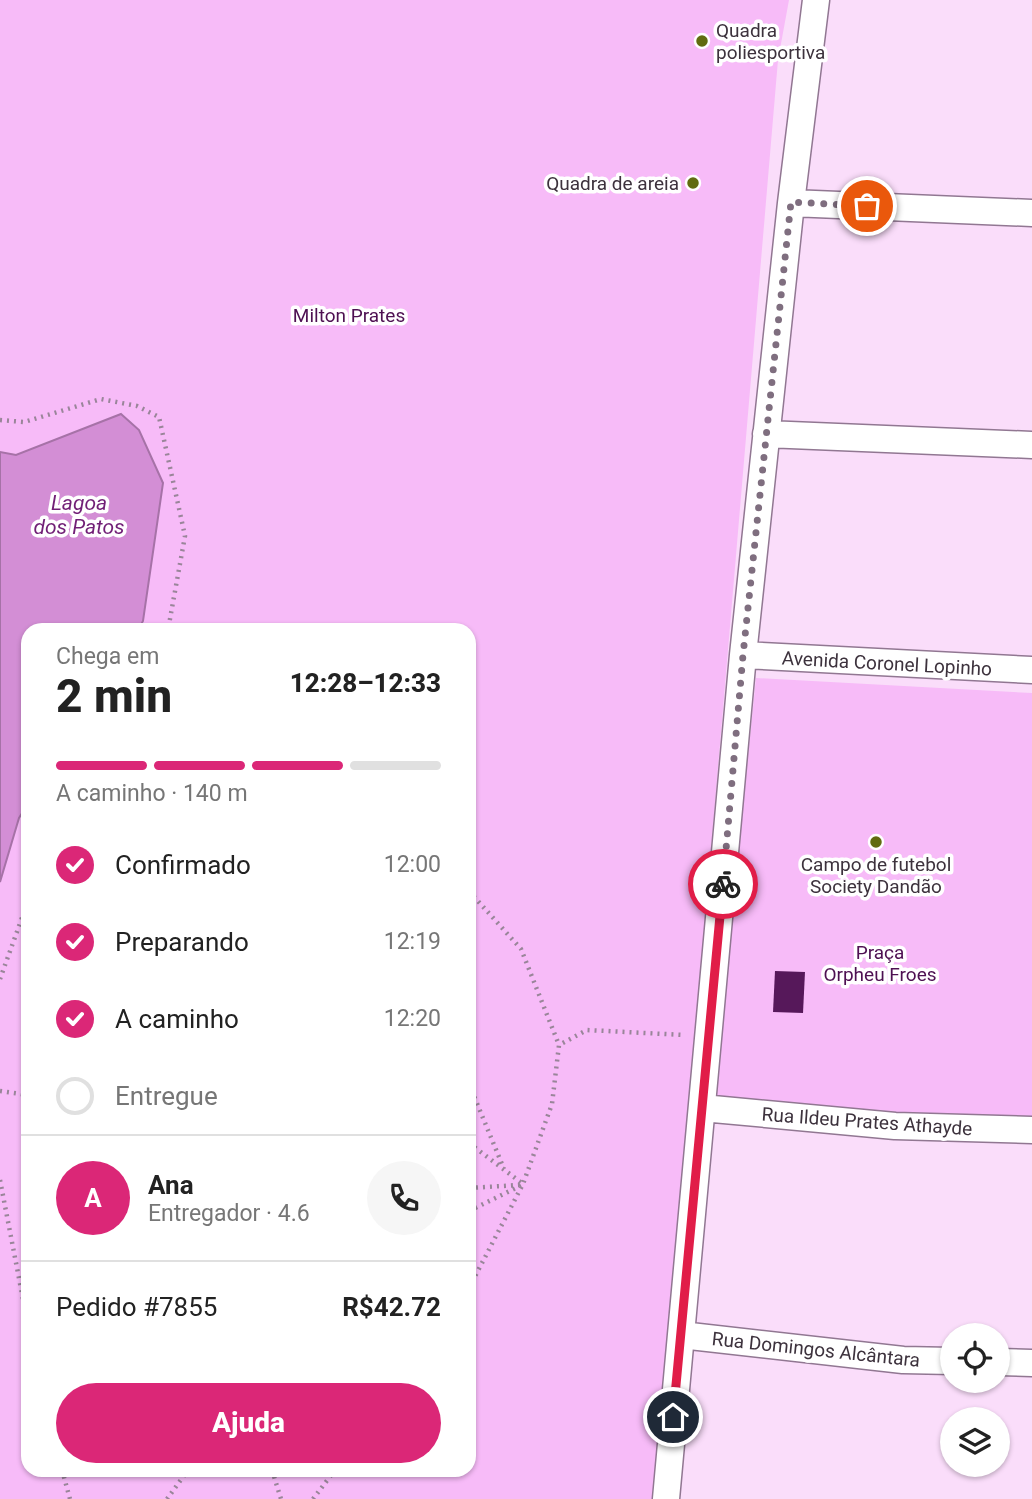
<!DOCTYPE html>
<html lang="pt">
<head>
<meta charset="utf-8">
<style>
  body { margin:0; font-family:Roboto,sans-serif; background:#f6f6f6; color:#222; height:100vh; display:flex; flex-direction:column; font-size:26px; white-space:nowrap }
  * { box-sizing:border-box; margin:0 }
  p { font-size:23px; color:#767676 }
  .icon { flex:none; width:38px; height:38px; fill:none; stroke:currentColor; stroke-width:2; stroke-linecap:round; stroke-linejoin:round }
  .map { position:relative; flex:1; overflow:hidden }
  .drawer { position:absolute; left:21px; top:623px; width:455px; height:854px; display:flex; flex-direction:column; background:#fff; border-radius:21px; box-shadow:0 2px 5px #0004 }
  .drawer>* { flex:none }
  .fabs { position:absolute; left:940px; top:1323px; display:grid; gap:14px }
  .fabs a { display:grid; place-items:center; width:70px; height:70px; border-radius:50%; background:#fff; box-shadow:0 2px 5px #0004; font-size:35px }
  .pin { position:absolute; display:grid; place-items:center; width:60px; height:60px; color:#fff; margin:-30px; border:4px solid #fff; border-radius:50%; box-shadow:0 2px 7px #0007 }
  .courier { position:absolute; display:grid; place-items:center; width:70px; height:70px; margin:-35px; border:5px solid #e11d48; border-radius:50%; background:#fff; color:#222; box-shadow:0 2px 9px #0007 }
  .headline em { font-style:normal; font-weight:800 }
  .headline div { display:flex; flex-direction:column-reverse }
  .headline { display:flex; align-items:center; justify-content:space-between; height:119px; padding:0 35px }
  h1 { font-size:46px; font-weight:800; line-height:52px }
  .bar { display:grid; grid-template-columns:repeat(4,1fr); gap:10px 7px; align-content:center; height:84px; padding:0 35px }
  .bar i { height:9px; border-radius:5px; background:#e0e0e0 }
  .bar .selected { background:#db2777 }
  .bar p { grid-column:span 4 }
  .line { display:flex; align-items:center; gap:18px; padding:0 35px; border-top:2px solid #e0e0e0 }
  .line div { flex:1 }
  .round { display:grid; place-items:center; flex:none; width:74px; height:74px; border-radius:37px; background:#f6f6f6 }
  ol { padding:0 35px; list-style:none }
  li { display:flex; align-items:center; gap:21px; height:77px }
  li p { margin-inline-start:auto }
  li .icon { padding:7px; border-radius:50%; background:#db2777; color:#fff; stroke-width:4 }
  li:last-child { color:#767676 }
  li i { width:38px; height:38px; border:4px solid #e0e0e0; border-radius:50% }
  .primary-button { display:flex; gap:14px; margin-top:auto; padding:14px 35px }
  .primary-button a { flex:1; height:80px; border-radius:42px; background:#db2777; color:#fff; font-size:28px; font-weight:800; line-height:80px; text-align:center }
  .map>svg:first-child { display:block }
  .green { fill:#f7bbf8; fill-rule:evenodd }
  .water { fill:#d38ed5; stroke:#a672a7; stroke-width:2 }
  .building { fill:#56185a }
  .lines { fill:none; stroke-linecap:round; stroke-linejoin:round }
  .minor-casing { stroke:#917792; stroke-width:29 }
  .path { stroke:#998599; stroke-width:4.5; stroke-dasharray:2 5; stroke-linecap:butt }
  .minor { stroke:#fff; stroke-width:26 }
  .done { stroke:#7f6e7f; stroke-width:7; stroke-dasharray:0 12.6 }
  .route { stroke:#e11d48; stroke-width:9 }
  .poi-dot { fill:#616b10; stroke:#fff; stroke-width:2.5 }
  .labels { text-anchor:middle; stroke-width:7; stroke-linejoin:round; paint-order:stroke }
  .poi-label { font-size:19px; fill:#3d323d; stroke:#fff; text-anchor:start }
  .park-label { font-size:19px; fill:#4e1052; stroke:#fff }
  .street-label { font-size:19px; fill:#3d323d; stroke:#fff }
  .water-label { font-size:21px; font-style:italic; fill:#711f76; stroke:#fff }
</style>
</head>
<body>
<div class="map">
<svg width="1032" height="1499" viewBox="0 0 1032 1499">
  <rect width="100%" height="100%" fill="#faddfa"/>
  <path class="green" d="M 0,0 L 789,0 L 778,60 L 656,1499 L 0,1499 ZM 28,630 L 469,630 L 469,1470 L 28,1470 Z
    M 756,678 L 1032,693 L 1032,1119 L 898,1119 L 712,1102 Z"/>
  <path class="water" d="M 121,414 L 139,430 L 163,483 L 143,621 L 138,630 L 28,630 L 28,804 L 19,818 L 0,882 L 0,452 L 16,455 Z"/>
  <path class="building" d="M 775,971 L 805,972 L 803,1013 L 773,1012 Z"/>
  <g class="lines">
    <defs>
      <path id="minor" d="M 791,203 L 1032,213
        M 766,434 L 1032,445
        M 743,655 L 1032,670
        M 702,1108 L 895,1126 L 1032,1130
        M 681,1335 L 903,1360 L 952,1361
        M 998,1362 L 1032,1363
        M 666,1499 L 743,655 L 791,203 L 816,0"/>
    </defs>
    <use href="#minor" class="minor-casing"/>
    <path class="path" d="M 0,420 L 24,422 L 101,399 L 137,406 L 159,417 L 185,536 L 168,630
      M 469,891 L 521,949 L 559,1045
      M 0,979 L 28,901
      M 469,1084 L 504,1169
      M 0,1091 L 28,1095
      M 469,1143 L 523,1184
      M 0,1180 L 28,1325
      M 469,1188 L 519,1185
      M 469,1211 L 522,1185
      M 469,1288 L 523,1184 L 552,1104 L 559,1045 L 587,1030 L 684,1035
      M 62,1470 L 70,1499
      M 272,1470 L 281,1499
      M 167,1499 L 188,1470
      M 313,1499 L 335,1470"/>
    <use href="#minor" class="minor"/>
  </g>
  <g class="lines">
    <path class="done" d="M 723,884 L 743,655 L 791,202 L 867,206"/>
    <path class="route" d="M 673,1417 L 723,884"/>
  </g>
  <g class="poi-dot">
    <circle cx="702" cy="41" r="7"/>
    <circle cx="693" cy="183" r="7"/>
    <circle cx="876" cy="842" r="7"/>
  </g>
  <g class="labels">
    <g class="poi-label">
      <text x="716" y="37">Quadra<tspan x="716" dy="22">poliesportiva</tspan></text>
      <text x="679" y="190" text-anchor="end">Quadra de areia</text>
      <text x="876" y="871" text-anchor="middle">Campo de futebol<tspan x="876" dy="22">Society Dandão</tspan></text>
    </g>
    <g class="park-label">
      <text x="349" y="322">Milton Prates</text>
      <text x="880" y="959">Praça<tspan x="880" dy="22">Orpheu Froes</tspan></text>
    </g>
    <g class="street-label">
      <text transform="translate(887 663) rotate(3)" y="7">Avenida Coronel Lopinho</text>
      <text transform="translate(867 1121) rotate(4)" y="7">Rua Ildeu Prates Athayde</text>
      <text transform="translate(816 1349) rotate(6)" y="7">Rua Domingos Alcântara</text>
    </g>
    <g class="water-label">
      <text x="79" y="510">Lagoa<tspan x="79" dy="24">dos Patos</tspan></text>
    </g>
  </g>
</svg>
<div class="fabs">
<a><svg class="icon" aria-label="locate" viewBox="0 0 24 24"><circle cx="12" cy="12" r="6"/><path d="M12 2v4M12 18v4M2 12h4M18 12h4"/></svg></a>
<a><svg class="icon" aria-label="layers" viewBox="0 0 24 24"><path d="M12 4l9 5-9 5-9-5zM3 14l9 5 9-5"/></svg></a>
</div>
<div class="pin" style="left:867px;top:206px;background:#ea580c"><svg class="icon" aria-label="bag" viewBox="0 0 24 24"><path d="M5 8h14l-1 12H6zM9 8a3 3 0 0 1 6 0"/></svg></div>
<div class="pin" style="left:673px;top:1417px;background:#1f2937"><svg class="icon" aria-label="home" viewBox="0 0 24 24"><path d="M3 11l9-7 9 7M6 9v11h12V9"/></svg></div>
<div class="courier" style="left:723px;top:884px"><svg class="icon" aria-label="bike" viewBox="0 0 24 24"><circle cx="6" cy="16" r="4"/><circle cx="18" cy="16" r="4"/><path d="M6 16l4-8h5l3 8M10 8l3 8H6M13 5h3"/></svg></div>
<section class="drawer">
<div class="headline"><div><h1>2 min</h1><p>Chega em</p></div><em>12:28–12:33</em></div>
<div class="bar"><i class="selected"></i><i class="selected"></i><i class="selected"></i><i></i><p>A caminho · 140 m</p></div>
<ol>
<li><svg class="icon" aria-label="check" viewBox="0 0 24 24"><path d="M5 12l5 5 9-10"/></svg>Confirmado<p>12:00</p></li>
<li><svg class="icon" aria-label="check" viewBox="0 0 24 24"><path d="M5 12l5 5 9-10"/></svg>Preparando<p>12:19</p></li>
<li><svg class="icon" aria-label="check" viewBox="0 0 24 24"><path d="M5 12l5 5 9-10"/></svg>A caminho<p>12:20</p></li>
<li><i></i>Entregue</li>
</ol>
<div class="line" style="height:126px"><b class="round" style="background:#db2777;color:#fff">A</b><div><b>Ana</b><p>Entregador · 4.6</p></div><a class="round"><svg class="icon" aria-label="phone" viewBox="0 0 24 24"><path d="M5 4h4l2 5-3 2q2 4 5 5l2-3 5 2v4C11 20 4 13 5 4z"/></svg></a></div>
<div class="line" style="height:91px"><div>Pedido #7855</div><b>R$42.72</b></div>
<div class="primary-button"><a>Ajuda</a></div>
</section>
</div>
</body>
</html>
